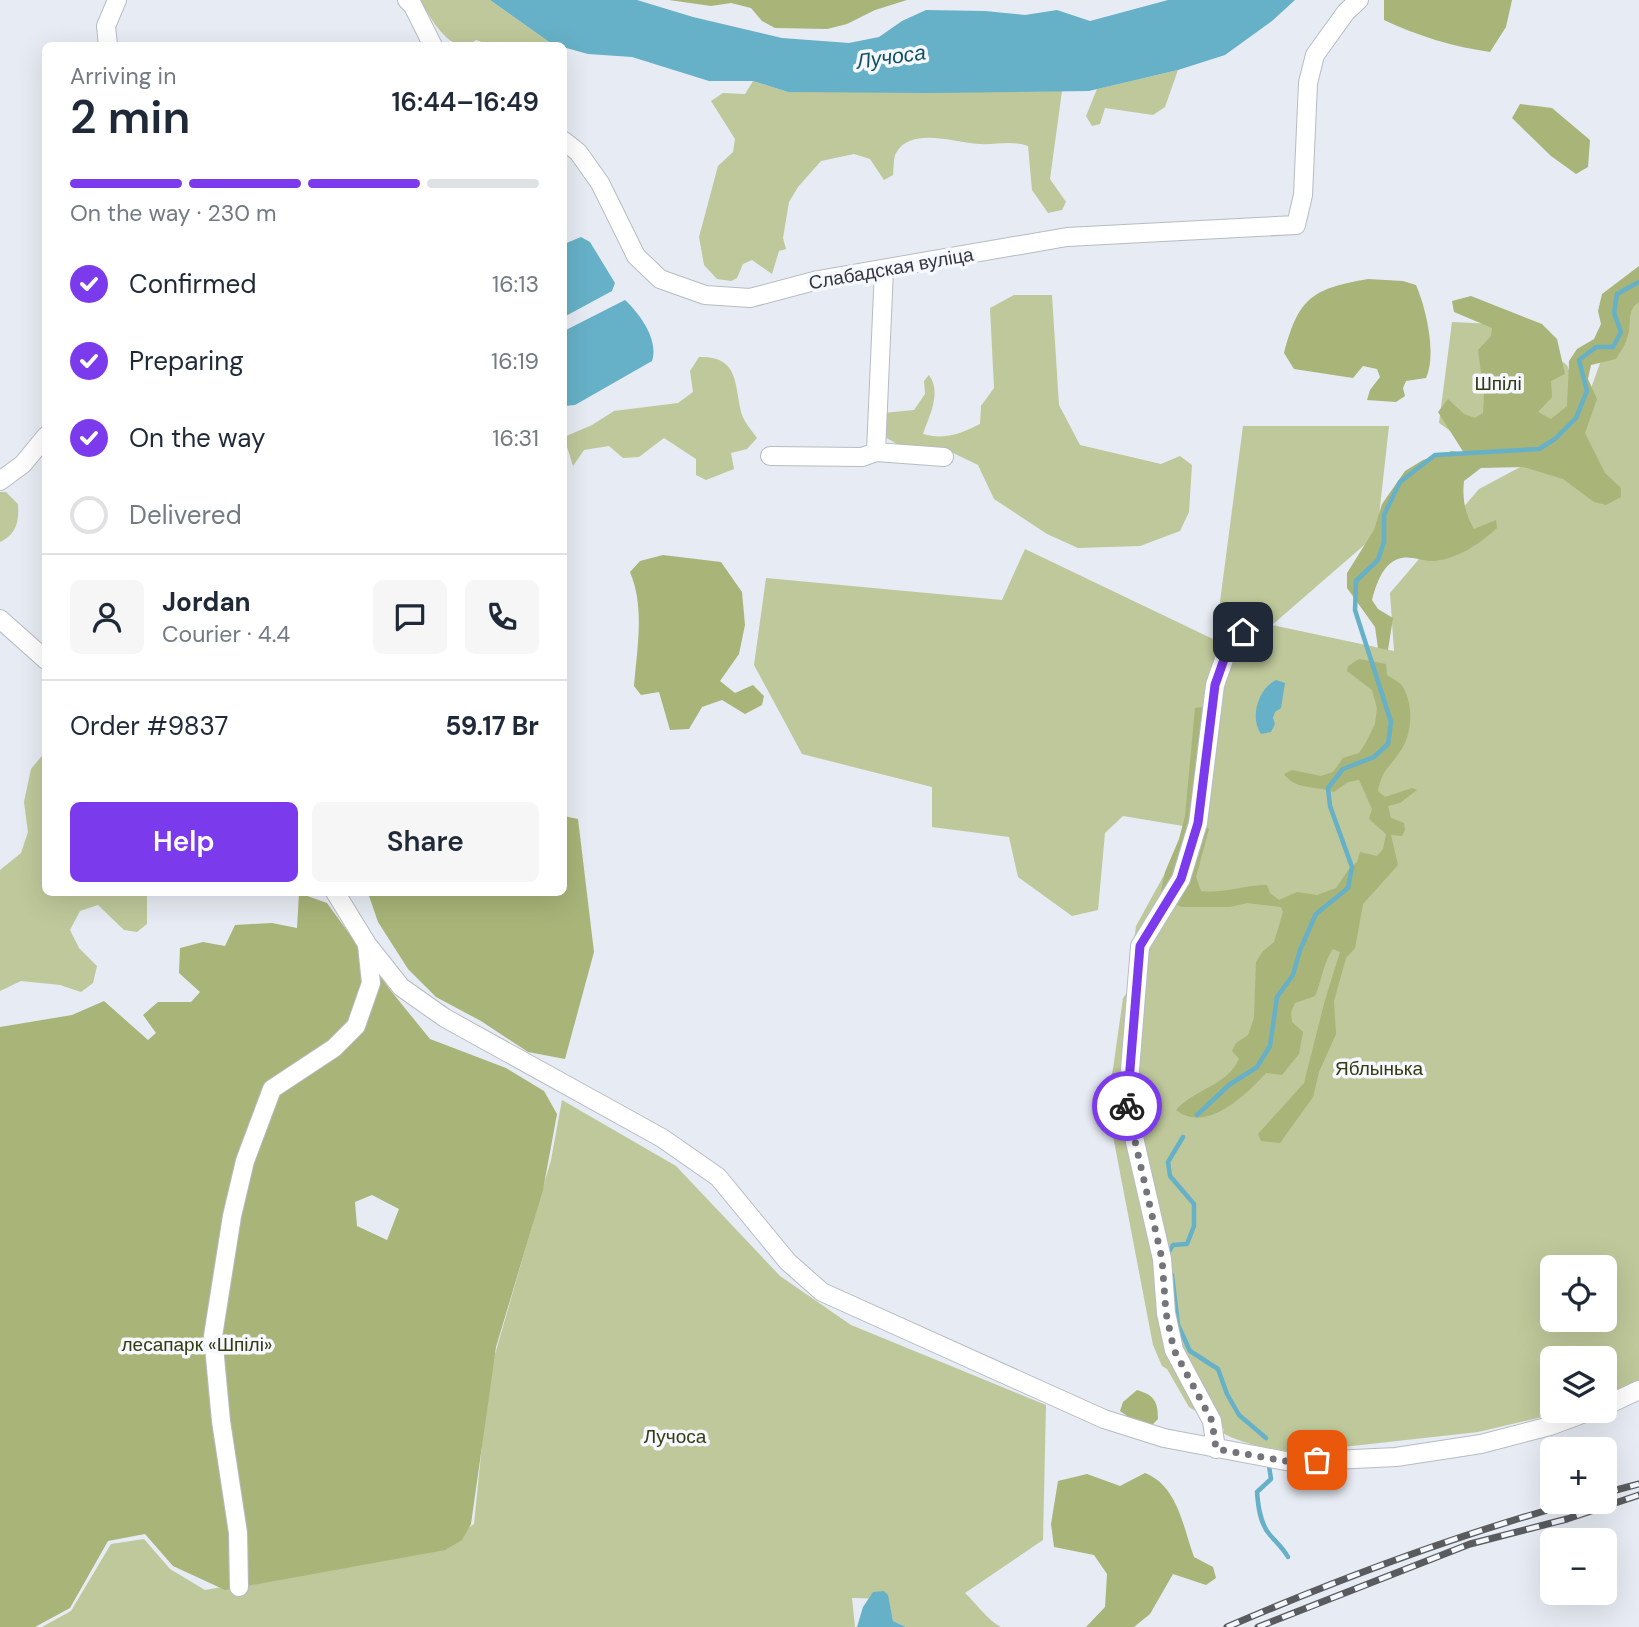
<!DOCTYPE html>
<html lang="en">
<head>
<meta charset="utf-8">
<style>
  body { margin:0; font-family:"DM Sans",sans-serif; background:#f6f6f7; color:#1f2937; height:100vh; display:flex; flex-direction:column; font-size:26px; white-space:nowrap }
  * { box-sizing:border-box; margin:0 }
  p { font-size:23px; color:#747a83 }
  .icon { flex:none; width:38px; height:38px; fill:none; stroke:currentColor; stroke-width:2; stroke-linecap:round; stroke-linejoin:round }
  .map { position:relative; flex:1; overflow:hidden }
  .drawer { position:absolute; left:42px; top:42px; width:525px; height:854px; display:flex; flex-direction:column; background:#fff; border-radius:10px; box-shadow:0 7px 28px #0002 }
  .drawer>* { flex:none }
  .controls { position:absolute; left:1540px; top:1255px; display:grid; gap:14px }
  .controls a { display:grid; place-items:center; width:77px; height:77px; border-radius:10px; background:#fff; box-shadow:0 7px 28px #0002; font-size:35px }
  .pin { position:absolute; display:grid; place-items:center; width:60px; height:60px; color:#fff; margin:-30px; border-radius:14px; box-shadow:0 4px 10px #0006 }
  .courier { position:absolute; display:grid; place-items:center; width:70px; height:70px; margin:-35px; border:5px solid #7c3aed; border-radius:50%; background:#fff; color:#222; box-shadow:0 2px 9px #0007 }
  .overview em { font-style:normal; font-weight:600 }
  .overview div { display:flex; flex-direction:column-reverse }
  .overview { display:flex; align-items:center; justify-content:space-between; height:119px; padding:0 28px }
  h1 { font-size:46px; font-weight:600; line-height:52px }
  .bar { display:grid; grid-template-columns:repeat(4,1fr); gap:10px 7px; align-content:center; height:84px; padding:0 28px }
  .bar i { height:9px; border-radius:5px; background:#e0e1e3 }
  .bar .selected { background:#7c3aed }
  .bar p { grid-column:span 4 }
  .line { display:flex; align-items:center; gap:18px; padding:0 28px; border-top:2px solid #e0e1e3 }
  .line div { flex:1 }
  .round { display:grid; place-items:center; flex:none; width:74px; height:74px; border-radius:10px; background:#f6f6f7 }
  ol { padding:0 28px; list-style:none }
  li { display:flex; align-items:center; gap:21px; height:77px }
  li p { margin-inline-start:auto }
  li .icon { padding:7px; border-radius:50%; background:#7c3aed; color:#fff; stroke-width:4 }
  li:last-child { color:#747a83 }
  li i { width:38px; height:38px; border:4px solid #e0e1e3; border-radius:50% }
  .primary-button { display:flex; gap:14px; margin-top:auto; padding:14px 28px }
  .primary-button a { flex:1; height:80px; border-radius:10px; background:#7c3aed; color:#fff; font-size:28px; font-weight:600; line-height:80px; text-align:center }
  .primary-button a+a { background:#f6f6f7; color:#1f2937 }
  .map>svg:first-child { display:block }
  .green { fill:#bec89a; fill-rule:evenodd }
  .forest { fill:#a8b478; fill-rule:evenodd }
  .water { fill:#66b1c7 }
  .lines { fill:none; stroke-linecap:round; stroke-linejoin:round }
  .stream { stroke:#66b1c7; stroke-width:4.5 }
  .street-casing { stroke:#b7bbc3; stroke-width:20 }
  .street { stroke:#fff; stroke-width:18 }
  .rail-casing { stroke:#595b5f; stroke-width:7 }
  .rail { stroke:#f5f8ff; stroke-width:4.5; stroke-dasharray:13; stroke-linecap:butt }
  .done { stroke:#73757a; stroke-width:7; stroke-dasharray:0 12.6 }
  .route { stroke:#7c3aed; stroke-width:9 }
  .labels { text-anchor:middle; stroke-width:7; stroke-linejoin:round; paint-order:stroke }
  .street-label { font-size:19px; fill:#343639; stroke:#f5f8ff }
  .park-label { font-size:19px; fill:#333a0c; stroke:#f5f8ff }
  .water-label { font-size:21px; font-style:italic; fill:#105160; stroke:#f5f8ff }
</style>
</head>
<body>
<div class="map">
<svg width="1639" height="1627" viewBox="0 0 1639 1627">
  <rect width="100%" height="100%" fill="#e7ebf3"/>
  <path class="green" d="M 419,0 L 490,0 L 552,44 L 490,45 L 476,40 C 451,59 432,18 419,0 Z
    M 1178,70 L 1165,107 L 1153,115 L 1105,108 L 1100,124 L 1092,126 L 1086,116 L 1097,89 Z
    M 753,81 L 788,92 L 1062,91 L 1050,179 L 1066,202 L 1062,210 L 1048,213 L 1032,190 L 1028,146 C 1011,140 996,145 979,144 C 956,143 911,126 896,153 C 893,158 894,169 893,175 L 884,180 L 870,159 L 854,154 L 821,161 L 798,187 L 789,202 L 783,238 L 786,249 L 779,251 L 772,274 L 752,260 L 743,264 L 737,278 L 731,281 L 717,279 L 704,265 L 699,237 L 718,166 L 733,152 L 735,139 L 711,101 L 723,93 L 745,94 Z
    M 1639,274 L 1639,1381 L 1605,1398 L 1605,1358 L 1552,1358 L 1552,1410 L 1568,1411 L 1478,1432 L 1343,1447 C 1321,1461 1245,1447 1223,1433 L 1224,1429 L 1189,1407 L 1167,1369 L 1162,1366 L 1153,1345 L 1109,1115 L 1110,1107 L 1104,1105 L 1113,1069 L 1123,998 L 1127,993 L 1136,926 L 1181,844 L 1183,826 L 1123,816 L 1105,833 L 1098,910 L 1072,916 L 1018,877 L 1009,837 L 932,827 L 932,787 L 802,754 L 754,665 L 766,578 L 1002,600 L 1025,549 L 1215,640 L 1243,426 L 1389,426 L 1377,534 L 1272,625 L 1394,651 L 1390,593 L 1479,489 L 1543,455 L 1580,419 L 1608,341 ZM 1552,1267 L 1605,1267 L 1605,1320 L 1552,1320 Z
    M 1014,295 L 1052,295 L 1059,405 L 1080,445 L 1161,464 L 1180,456 L 1192,465 L 1189,512 L 1180,531 L 1140,546 L 1078,548 L 1047,534 L 994,499 L 978,465 L 947,450 L 897,444 L 885,437 L 883,413 L 914,410 L 925,394 L 924,381 L 929,375 C 942,393 929,416 923,434 C 943,440 961,434 980,424 L 981,406 L 994,388 L 990,308 Z
    M 1452,322 L 1494,324 L 1540,345 L 1567,365 L 1576,391 L 1567,411 L 1551,430 L 1456,435 L 1439,423 Z
    M 699,357 C 740,356 734,385 742,415 C 745,423 752,431 757,438 L 747,449 L 731,453 L 734,469 L 706,480 L 696,475 L 696,459 L 664,438 L 639,457 L 623,458 L 609,446 L 584,450 L 573,466 L 564,437 L 592,425 L 614,411 L 678,403 L 693,392 L 690,371 Z
    M 0,492 L 6,492 L 18,504 C 19,521 17,534 0,542 Z
    M 45,752 L 46,892 L 147,893 L 147,924 L 137,932 L 124,930 L 98,905 L 80,911 L 70,930 L 79,948 L 97,966 L 93,983 L 81,992 L 60,985 L 21,981 L 0,991 L 0,870 L 21,853 L 28,832 L 24,802 L 31,769 Z
    M 562,1100 L 676,1166 L 780,1276 L 851,1325 L 1046,1405 L 1043,1540 L 965,1593 C 977,1604 987,1620 1001,1627 L 906,1627 L 893,1621 L 888,1599 L 852,1598 L 855,1627 L 42,1627 L 71,1611 L 111,1544 L 144,1539 L 170,1569 L 205,1590 L 435,1549 L 474,1524 L 489,1375 L 551,1160 Z"/>
  <path class="forest" d="M 669,0 L 907,0 L 875,10 L 847,24 L 827,29 L 775,28 L 762,21 L 751,8 L 731,3 L 711,6 Z
    M 1512,0 L 1506,27 L 1490,52 C 1455,47 1417,36 1384,20 L 1384,0 Z
    M 1520,104 L 1552,108 L 1590,140 L 1588,167 L 1576,174 L 1551,156 L 1512,118 Z
    M 1639,266 L 1639,302 C 1625,311 1633,325 1627,338 C 1625,346 1620,352 1616,359 L 1591,365 L 1588,379 L 1597,399 L 1585,433 L 1605,473 L 1621,488 L 1621,497 L 1606,505 L 1594,502 L 1563,479 L 1523,467 L 1481,468 L 1464,481 C 1462,498 1465,514 1474,529 L 1496,520 L 1497,528 C 1479,544 1459,558 1435,561 C 1424,562 1412,556 1402,558 C 1383,561 1376,585 1372,600 L 1378,609 L 1393,618 L 1388,650 L 1378,648 L 1375,627 L 1347,588 L 1347,573 L 1374,530 L 1382,504 L 1405,471 L 1423,460 L 1452,451 L 1464,453 L 1438,412 L 1448,399 L 1464,414 L 1475,418 L 1483,413 L 1484,395 L 1478,350 L 1491,336 L 1492,328 L 1454,312 L 1452,301 L 1471,296 L 1542,324 L 1557,339 L 1565,374 L 1551,381 L 1552,397 L 1538,412 L 1551,419 L 1567,406 L 1569,361 L 1577,349 L 1594,339 L 1601,324 L 1598,311 L 1602,294 Z
    M 1368,279 L 1403,281 L 1416,285 C 1426,308 1437,354 1426,378 L 1406,381 L 1403,388 L 1405,396 L 1396,402 L 1367,400 L 1370,390 L 1380,377 L 1377,369 L 1363,366 L 1353,378 L 1294,369 L 1284,353 C 1299,297 1312,289 1368,279 Z
    M 663,555 L 721,562 L 742,592 L 745,625 L 739,654 L 720,681 L 735,693 L 753,685 L 764,696 L 762,705 L 745,714 L 722,700 L 702,707 L 689,729 L 670,730 L 659,692 L 641,695 L 634,686 C 637,648 645,607 630,572 L 640,561 Z
    M 1359,659 L 1386,664 L 1387,675 C 1393,679 1402,683 1404,689 C 1414,708 1412,736 1399,753 C 1387,771 1383,768 1378,791 L 1385,797 L 1412,788 L 1417,790 L 1400,803 L 1388,806 L 1391,818 L 1404,823 L 1405,830 L 1402,836 L 1391,835 L 1398,865 L 1363,904 L 1355,948 L 1346,958 L 1334,1001 L 1336,1034 L 1319,1072 L 1313,1097 L 1280,1143 L 1261,1141 L 1258,1134 L 1304,1083 L 1325,1000 L 1340,952 L 1333,949 C 1323,963 1322,980 1315,996 L 1295,1003 L 1291,1012 L 1292,1022 L 1303,1032 L 1299,1054 L 1282,1075 L 1266,1073 C 1246,1095 1206,1134 1176,1110 C 1194,1089 1227,1086 1239,1059 L 1232,1051 L 1236,1043 L 1248,1035 L 1254,1018 L 1256,962 L 1263,951 L 1274,942 L 1283,912 L 1281,907 L 1247,903 L 1230,907 L 1181,907 L 1163,896 L 1161,891 L 1165,872 L 1179,839 L 1185,816 L 1195,708 L 1205,707 L 1203,824 L 1209,829 L 1196,877 L 1201,891 C 1224,894 1244,885 1267,885 L 1270,893 L 1279,900 L 1297,892 L 1317,895 L 1336,888 L 1349,869 L 1357,862 L 1360,852 L 1377,856 L 1383,849 L 1386,834 L 1369,819 L 1372,809 L 1359,780 L 1348,782 L 1334,792 C 1316,785 1296,791 1284,774 L 1292,770 L 1321,776 L 1333,772 L 1343,758 L 1359,753 L 1365,744 L 1375,724 L 1377,708 L 1372,690 L 1347,671 L 1348,666 Z
    M 564,816 L 578,819 L 594,952 L 565,1059 L 528,1052 L 481,1021 L 436,997 L 408,969 L 378,922 L 368,893 L 564,892 Z
    M 299,893 L 327,903 L 391,991 L 430,1039 L 506,1068 L 544,1091 L 557,1114 L 543,1190 L 496,1347 L 471,1524 L 462,1540 L 445,1550 L 225,1590 L 173,1566 L 145,1534 L 108,1541 L 70,1608 L 35,1627 L 0,1627 L 0,1027 L 72,1015 L 104,1001 L 148,1040 L 156,1033 L 143,1015 L 158,1002 L 191,1002 L 200,992 L 179,973 L 180,948 L 203,942 L 225,946 L 235,925 L 272,923 L 297,928 ZM 372,1195 L 399,1209 L 387,1240 L 357,1226 L 355,1202 Z
    M 1137,1390 C 1154,1395 1158,1401 1158,1419 L 1152,1425 L 1130,1418 L 1120,1411 L 1123,1402 Z
    M 1145,1473 C 1178,1486 1183,1527 1194,1557 L 1213,1567 L 1216,1578 L 1206,1585 L 1173,1574 L 1150,1614 L 1134,1627 L 1086,1627 L 1105,1607 L 1107,1574 L 1094,1555 L 1054,1547 L 1051,1524 L 1058,1481 L 1087,1474 L 1120,1486 Z"/>
  <path class="water" d="M 490,0 L 637,0 L 693,17 L 782,38 L 849,43 L 879,37 L 902,21 L 926,10 L 985,11 L 1025,15 L 1057,10 L 1090,21 L 1168,0 L 1295,0 L 1272,21 L 1225,55 L 1178,70 L 1089,91 L 928,93 L 788,92 L 753,81 L 709,81 L 632,57 L 588,54 L 552,44 Z
    M 581,237 L 590,242 L 615,283 L 612,291 L 564,317 L 564,244 Z
    M 625,300 C 640,314 659,340 652,361 L 575,405 L 564,406 L 564,331 Z
    M 1276,680 L 1285,683 L 1281,708 L 1275,712 L 1273,718 L 1275,724 L 1271,732 L 1261,734 C 1249,717 1259,688 1276,680 Z
    M 884,1591 L 888,1595 L 893,1621 L 906,1627 L 857,1627 L 863,1607 L 873,1592 Z"/>
  <g class="lines">
    <path class="stream" d="M 1197,1115 L 1229,1085 L 1257,1067 L 1270,1046 L 1277,997 L 1293,975 L 1300,950 L 1316,914 L 1348,888 L 1352,867 L 1330,806 L 1328,788 L 1343,769 L 1374,757 L 1388,744 L 1391,722 L 1355,610 L 1356,581 L 1378,560 L 1384,542 L 1384,515 L 1400,482 L 1435,455 L 1539,449 L 1555,439 L 1576,418 L 1587,391 L 1579,360 L 1596,347 L 1613,347 L 1621,332 L 1614,313 L 1617,294 L 1639,282
      M 1169,1252 L 1173,1245 L 1187,1244 L 1194,1226 L 1194,1204 L 1170,1176 L 1168,1162 L 1183,1137
      M 1172,1275 L 1178,1325 L 1190,1351 L 1218,1369 L 1227,1394 L 1239,1415 L 1266,1438
      M 1269,1466 L 1271,1479 L 1257,1492 C 1258,1506 1260,1524 1270,1535 C 1277,1543 1283,1548 1288,1557"/>
    <defs>
      <path id="street" d="M 407,0 L 413,6 L 433,46
        M 108,46 L 106,26 L 117,0
        M 564,141 L 578,152 L 600,183 L 636,256 L 660,279 L 705,295 L 750,298 L 818,280 L 1067,237 L 1296,225 L 1303,195 L 1308,83 L 1315,55 L 1346,12 L 1359,0
        M 876,452 L 884,269
        M 770,456 L 862,457 L 876,452 L 944,457
        M 0,481 L 23,464 L 46,436
        M 0,619 L 46,660
        M 335,892 L 367,944 L 401,987 L 445,1018 L 662,1138 L 718,1177 L 788,1262 L 822,1292 L 1104,1419 L 1164,1438 L 1291,1462 L 1396,1457 L 1481,1444 L 1550,1426 L 1593,1410
        M 1605,1406 L 1639,1390
        M 1216,1449 L 1212,1421 L 1174,1350 L 1166,1313 L 1162,1259 L 1127,1107 L 1140,946 L 1181,879 L 1198,823 L 1215,685 L 1228,648 L 1243,632
        M 239,1587 L 238,1533 L 221,1421 L 213,1336 L 232,1216 L 245,1161 L 272,1089 L 334,1048 L 356,1026 L 371,983 L 367,945"/>
    </defs>
    <use href="#street" class="street-casing"/>
    <use href="#street" class="street"/>
    <defs>
      <path id="rail" d="M 1605,1493 L 1639,1484
        M 1227,1627 C 1341,1578 1456,1535 1576,1502
        M 1258,1627 L 1470,1544 L 1567,1519 L 1639,1495"/>
    </defs>
    <use href="#rail" class="rail-casing"/>
    <use href="#rail" class="rail"/>
  </g>
  <g class="lines">
    <path class="done" d="M 1127,1106 L 1162,1259 L 1166,1313 L 1174,1350 L 1212,1421 L 1216,1449 L 1291,1462 L 1317,1460"/>
    <path class="route" d="M 1127,1106 L 1140,946 L 1181,879 L 1198,823 L 1215,685 L 1228,648 L 1243,632"/>
  </g>
  <g class="labels">
    <g class="street-label">
      <text transform="translate(891 268) rotate(-10)" y="7">Слабадская вуліца</text>
    </g>
    <g class="park-label">
      <text x="1498" y="390">Шпілі</text>
      <text x="1379" y="1075">Яблынька</text>
      <text x="197" y="1351">лесапарк «Шпілі»</text>
      <text x="675" y="1443">Лучоса</text>
    </g>
    <g class="water-label">
      <text transform="translate(891 57) rotate(-8)" y="7">Лучоса</text>
    </g>
  </g>
</svg>
<div class="controls">
<a><svg class="icon" aria-label="locate" viewBox="0 0 24 24"><circle cx="12" cy="12" r="6"/><path d="M12 2v4M12 18v4M2 12h4M18 12h4"/></svg></a>
<a><svg class="icon" aria-label="layers" viewBox="0 0 24 24"><path d="M12 4l9 5-9 5-9-5zM3 14l9 5 9-5"/></svg></a>
<a>+</a>
<a>−</a>
</div>
<div class="pin" style="left:1317px;top:1460px;background:#ea580c"><svg class="icon" aria-label="bag" viewBox="0 0 24 24"><path d="M5 8h14l-1 12H6zM9 8a3 3 0 0 1 6 0"/></svg></div>
<div class="pin" style="left:1243px;top:632px;background:#1f2937"><svg class="icon" aria-label="home" viewBox="0 0 24 24"><path d="M3 11l9-7 9 7M6 9v11h12V9"/></svg></div>
<div class="courier" style="left:1127px;top:1106px"><svg class="icon" aria-label="bike" viewBox="0 0 24 24"><circle cx="6" cy="16" r="4"/><circle cx="18" cy="16" r="4"/><path d="M6 16l4-8h5l3 8M10 8l3 8H6M13 5h3"/></svg></div>
<section class="drawer">
<div class="overview"><div><h1>2 min</h1><p>Arriving in</p></div><em>16:44–16:49</em></div>
<div class="bar"><i class="selected"></i><i class="selected"></i><i class="selected"></i><i></i><p>On the way · 230 m</p></div>
<ol>
<li><svg class="icon" aria-label="check" viewBox="0 0 24 24"><path d="M5 12l5 5 9-10"/></svg>Confirmed<p>16:13</p></li>
<li><svg class="icon" aria-label="check" viewBox="0 0 24 24"><path d="M5 12l5 5 9-10"/></svg>Preparing<p>16:19</p></li>
<li><svg class="icon" aria-label="check" viewBox="0 0 24 24"><path d="M5 12l5 5 9-10"/></svg>On the way<p>16:31</p></li>
<li><i></i>Delivered</li>
</ol>
<div class="line" style="height:126px"><a class="round"><svg class="icon" aria-label="person" viewBox="0 0 24 24"><circle cx="12" cy="8" r="4"/><path d="M4 21q1-7 8-7t8 7"/></svg></a><div><b>Jordan</b><p>Courier · 4.4</p></div><a class="round"><svg class="icon" aria-label="chat" viewBox="0 0 24 24"><path d="M4 5h16v11H9l-5 4z"/></svg></a><a class="round"><svg class="icon" aria-label="phone" viewBox="0 0 24 24"><path d="M5 4h4l2 5-3 2q2 4 5 5l2-3 5 2v4C11 20 4 13 5 4z"/></svg></a></div>
<div class="line" style="height:91px"><div>Order #9837</div><b>59.17 Br</b></div>
<div class="primary-button"><a>Help</a><a>Share</a></div>
</section>
</div>
</body>
</html>
